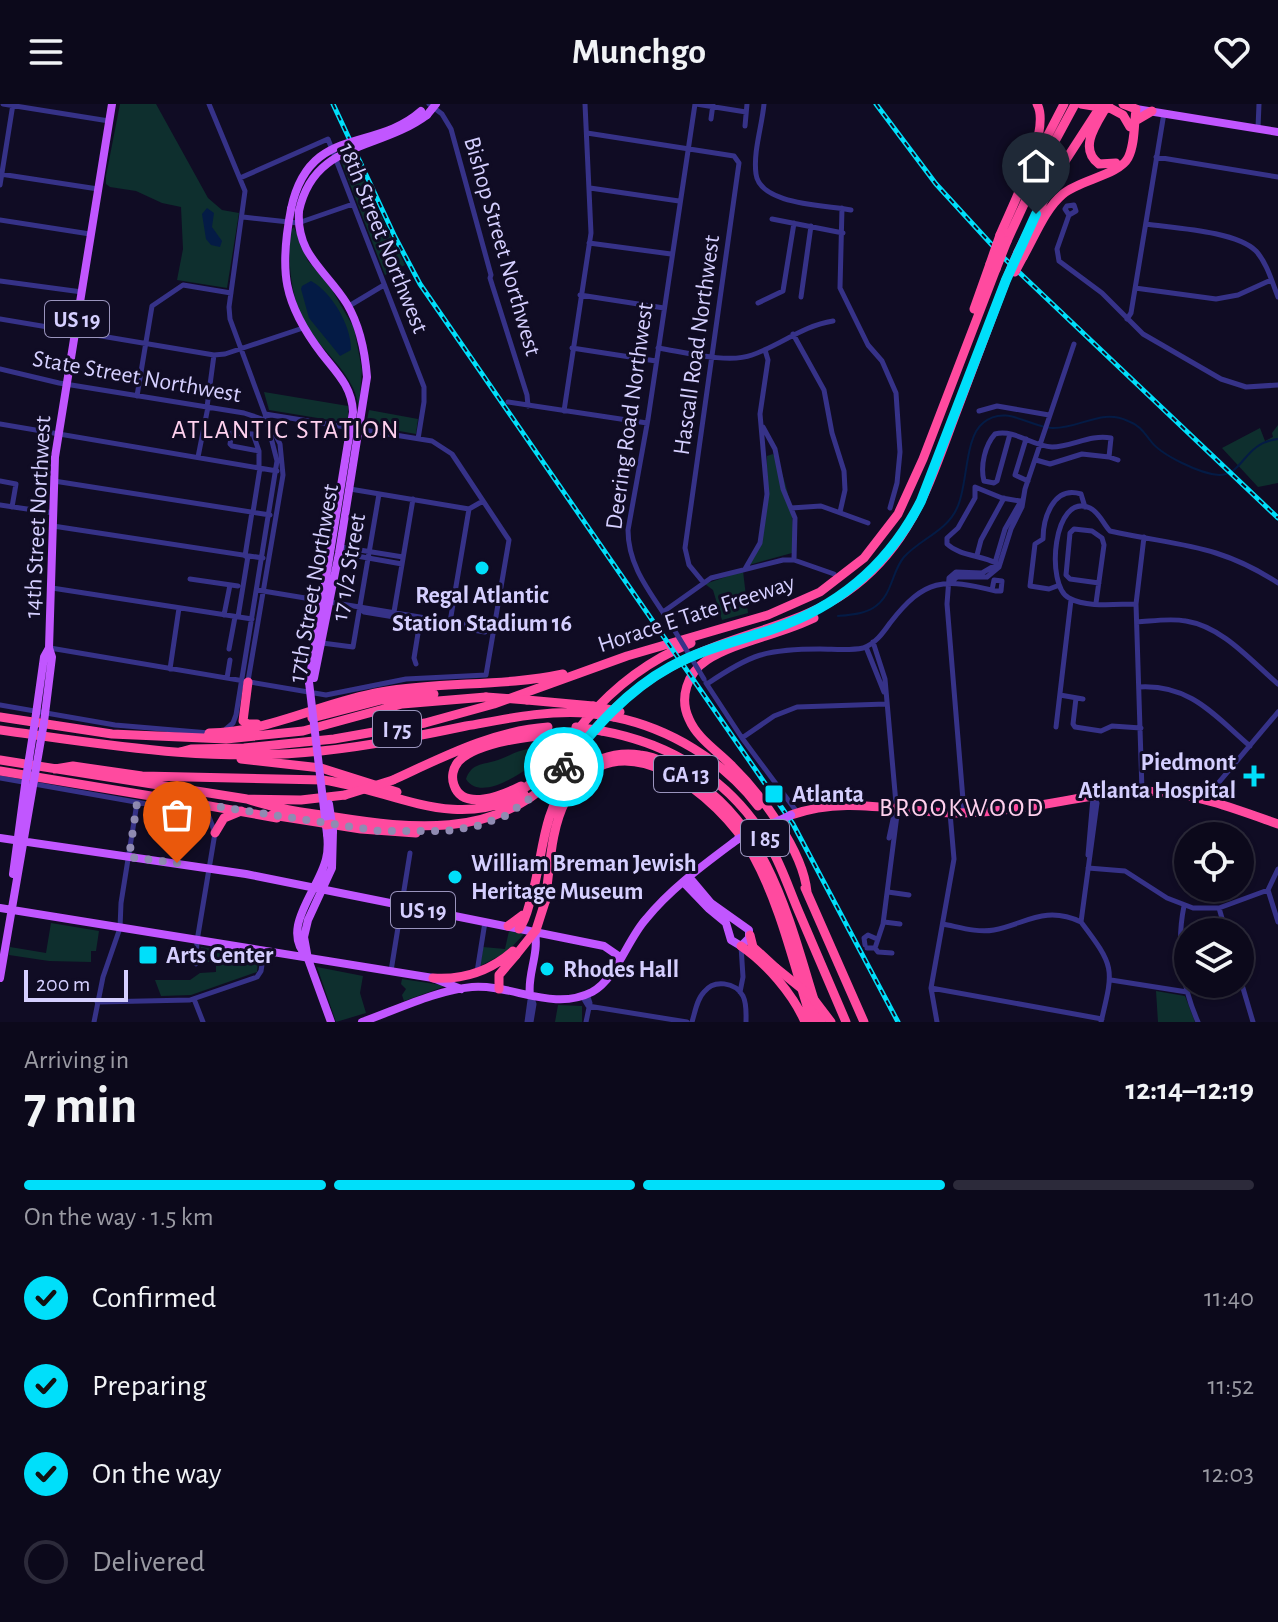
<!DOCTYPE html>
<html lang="en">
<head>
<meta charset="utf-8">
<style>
  body { margin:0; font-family:"Alegreya Sans",sans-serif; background:#151224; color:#f1f3f6; height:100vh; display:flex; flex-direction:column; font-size:30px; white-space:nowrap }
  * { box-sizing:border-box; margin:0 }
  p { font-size:26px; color:#9a9aa3 }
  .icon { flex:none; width:44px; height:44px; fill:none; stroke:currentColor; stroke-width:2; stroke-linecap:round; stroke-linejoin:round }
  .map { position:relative; height:918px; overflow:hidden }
  .side { display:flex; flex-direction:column; background:#0c091b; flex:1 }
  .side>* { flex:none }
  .tools { position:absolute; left:1174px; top:718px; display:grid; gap:16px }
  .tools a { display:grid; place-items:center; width:80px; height:80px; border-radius:50%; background:#0c091b; box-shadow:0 2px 6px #0004,0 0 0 2px #2c2a3a; font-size:40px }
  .scale { position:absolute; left:24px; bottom:20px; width:104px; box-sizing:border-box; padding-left:8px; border:4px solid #d5cfff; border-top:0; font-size:22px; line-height:28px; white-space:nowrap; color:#d5cfff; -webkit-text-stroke:6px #100c24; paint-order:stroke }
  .pin { position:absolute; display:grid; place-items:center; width:68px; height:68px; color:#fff; margin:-82px -34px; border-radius:50% 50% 50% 0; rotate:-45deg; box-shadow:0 0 8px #0007 }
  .pin .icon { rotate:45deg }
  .courier { position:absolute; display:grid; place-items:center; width:80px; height:80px; margin:-40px; border:6px solid #00dffa; border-radius:50%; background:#fff; color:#222; box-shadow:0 2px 10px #0007 }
  .summary em { font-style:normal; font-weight:600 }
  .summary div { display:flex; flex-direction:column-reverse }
  .summary { display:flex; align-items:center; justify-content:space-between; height:136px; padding:0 24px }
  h1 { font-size:52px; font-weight:600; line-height:60px }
  .bar { display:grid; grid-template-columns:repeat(4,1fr); gap:12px 8px; align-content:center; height:96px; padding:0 24px }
  .bar i { height:10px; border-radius:6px; background:#2c2a3a }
  .bar .current { background:#00dffa }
  .bar p { grid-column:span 4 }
  ol { padding:0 24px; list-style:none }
  li { display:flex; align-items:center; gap:24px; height:88px }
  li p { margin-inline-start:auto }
  li .icon { padding:8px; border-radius:50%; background:#00dffa; color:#111; stroke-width:4 }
  li:last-child { color:#9a9aa3 }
  li i { width:44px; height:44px; border:4px solid #2c2a3a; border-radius:50% }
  header { display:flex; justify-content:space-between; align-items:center; height:104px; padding:0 24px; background:#0c091b; font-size:36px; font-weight:600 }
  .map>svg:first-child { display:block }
  .green { fill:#0e2f2e }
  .water { fill:#041b45 }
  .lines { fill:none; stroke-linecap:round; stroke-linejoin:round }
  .stream { stroke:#041b45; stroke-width:2 }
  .minor { stroke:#363288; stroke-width:5 }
  .major { stroke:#c156ff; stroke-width:8 }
  .highway { stroke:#ff4a9f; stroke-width:9 }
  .rail-casing { stroke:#00dffa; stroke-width:5 }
  .rail { stroke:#100c24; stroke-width:2; stroke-dasharray:6; stroke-linecap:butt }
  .minor-bridge { stroke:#363288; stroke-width:5 }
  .major-bridge { stroke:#c156ff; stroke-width:8 }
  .highway-bridge { stroke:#ff4a9f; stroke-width:9 }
  .done { stroke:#908bb2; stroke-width:8; stroke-dasharray:0 14.4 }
  .route { stroke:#00dffa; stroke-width:10 }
  .poi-dot { fill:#00dffa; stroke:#100c24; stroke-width:3 }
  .labels { text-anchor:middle; stroke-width:6; stroke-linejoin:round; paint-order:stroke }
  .shield { fill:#100c24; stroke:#9a94bd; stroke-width:2 }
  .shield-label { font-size:22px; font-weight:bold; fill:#d5cfff }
  .street-label { font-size:24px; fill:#d5cfff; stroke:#100c24 }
  .poi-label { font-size:24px; font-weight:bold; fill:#d5cfff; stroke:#100c24; text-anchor:start }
  .neighbourhood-label { font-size:26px; letter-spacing:2px; fill:#ffd1ee; stroke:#100c24 }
</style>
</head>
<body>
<header><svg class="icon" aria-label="menu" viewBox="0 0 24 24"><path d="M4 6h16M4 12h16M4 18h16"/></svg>Munchgo<svg class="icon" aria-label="heart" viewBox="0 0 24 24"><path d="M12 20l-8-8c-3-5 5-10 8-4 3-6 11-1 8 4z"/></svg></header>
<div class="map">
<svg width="1278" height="918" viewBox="0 0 1278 918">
  <rect width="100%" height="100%" fill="#100c24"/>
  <path class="green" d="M 120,0 L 156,0 L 208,94 L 222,106 L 239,109 L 227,184 L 177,176 L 183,145 L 181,103 L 162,99 L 136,87 L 110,83 L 106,80 L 106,72 Z
    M 352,52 L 405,161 L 385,171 L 341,57 Z
    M 294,123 L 308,157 L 328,179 L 354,224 L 362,266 L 359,302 C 357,297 356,290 353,284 C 344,264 325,248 311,229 C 291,200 287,160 291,126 Z
    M 264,288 L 348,302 L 348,319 L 269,306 Z
    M 369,306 L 418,315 L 416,330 L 366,321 Z
    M 1278,321 L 1278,379 L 1258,383 L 1222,344 L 1260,324 L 1265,337 L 1273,333 L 1272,329 Z
    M 773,350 C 787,372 797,423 792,449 L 749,461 C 771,425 767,393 767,352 Z
    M 743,467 L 748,509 L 722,516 L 713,486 L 705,480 Z
    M 545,634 L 557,634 L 560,638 C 545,653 484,704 466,675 C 472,658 484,661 498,656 C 510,652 517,646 530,645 L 538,636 Z
    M 51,819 L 99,827 L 96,847 L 91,847 L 91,858 L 49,857 L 9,851 L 10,843 L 46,849 Z
    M 509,827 L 524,830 L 507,848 L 480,862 L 483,843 L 505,845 Z
    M 201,843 L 258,853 L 257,868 L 191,891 L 161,892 L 155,876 L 190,876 L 200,869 L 216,868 L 216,858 L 201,858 Z
    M 317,863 L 363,872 L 360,889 L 366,909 L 336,918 Z
    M 402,875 L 442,881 L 443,883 L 404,897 L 402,891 L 406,885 L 401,880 Z
    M 1156,887 L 1185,892 L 1195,918 L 1158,918 Z
    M 558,901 L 582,902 L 582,918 L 555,918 Z"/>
  <path class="water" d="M 207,104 L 214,109 L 212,123 L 222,137 L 220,143 L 211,141 L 206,135 L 202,110 Z
    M 311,177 C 332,188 352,223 351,246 L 340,252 L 309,214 L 301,185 L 302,182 Z"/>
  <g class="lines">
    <path class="stream" d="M 838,512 C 849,511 864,510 873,504 C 893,492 891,468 904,453 C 920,435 947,427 957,404 C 968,382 964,334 983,319 C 1006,300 1029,323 1052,324 C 1080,325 1101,304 1128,317 C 1139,321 1143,327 1150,336 C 1160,351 1201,370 1219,371 C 1244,371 1243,339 1278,335"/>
    <path class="minor" d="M 3,0 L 109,17
      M 209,0 L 245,87 L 229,203 L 230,215 L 265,310 L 277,357 L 236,611 L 233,619 L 226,625
      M 429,0 L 442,10 L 451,25 L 491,171 L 490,174 L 527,291 L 528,302
      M 696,0 L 746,8
      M 764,0 C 762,22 753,48 756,70 C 760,101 826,101 851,106
      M 711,15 L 713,0
      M 745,22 L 747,0
      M 1258,24 L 1259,0
      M 587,29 L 734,52 L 739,59 L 685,444 L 689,461 L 703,478
      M 1156,53 L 1278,73
      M 0,70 L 98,85
      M 240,74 L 328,35 L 424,283 L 424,298 L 418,335
      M 0,81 L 13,0
      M 590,84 L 679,97
      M 842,104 L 840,184 L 868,241 L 882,257 L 896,289 L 900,348 L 897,379 L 890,404
      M 1069,111 L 1076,107 L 1074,101 L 1067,102 L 1065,105 L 1069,111 L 1057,145 L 1059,157 L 1102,189 L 1143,230 L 1221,275 L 1246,283 L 1278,281
      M 243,113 L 298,119 L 353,100
      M 772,115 L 843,129
      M 0,116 L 90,130
      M 1146,120 C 1174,124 1236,127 1256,147 C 1267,159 1272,178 1278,193
      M 589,139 L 671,150
      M 0,177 L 82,188
      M 1135,184 L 1216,195 L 1238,191 L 1271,176
      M 580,191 L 664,204
      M 801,193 L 811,122
      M 758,199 L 783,187 L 794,119
      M 349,202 L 384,181
      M 0,215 L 214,251 L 225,250 L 303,224
      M 1127,215 L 1131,209 L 1164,9
      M 793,230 L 824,286 L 832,329 L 844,367 L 845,386 L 840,408
      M 572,244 L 656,257
      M 658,244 C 684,248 728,260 752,251 C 781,241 802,222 833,217
      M 0,265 L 59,279 L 244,309 L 265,316
      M 137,292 L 152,202 L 183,181 L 231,189
      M 508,298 L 647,319
      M 207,303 L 214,251
      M 564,307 L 591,129 L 585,0
      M 979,307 L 997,302 L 1049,311
      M 0,320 L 277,367
      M 763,323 L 775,345 L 783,385 L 795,414 L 794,456
      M 1010,330 L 997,377 L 994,379 L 984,377 C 980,362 985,341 995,330 C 1015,325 1032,342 1052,343 C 1072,343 1090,330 1111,334 L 1109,353 L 1082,350 L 1050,360 L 1036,356
      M 1026,335 L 1015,371 L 1028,377
      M 198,353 L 208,303
      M 1109,353 L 1118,356
      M 259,364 L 259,347 L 253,330 L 232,329 L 230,340 L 232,342 L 259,347
      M 0,377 L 16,380 L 12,403
      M 54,377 L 270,411
      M 350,385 L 469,405
      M 0,401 L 54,409
      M 791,404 L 821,402 L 868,419
      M 469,405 L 483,397
      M 253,408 L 260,364
      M 53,422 L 263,454
      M 341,443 L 403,453
      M 340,449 L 402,460
      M 977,451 L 981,436 L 1004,394
      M 245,452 L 252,408
      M 996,459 C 980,451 960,452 947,440 L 947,434 L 958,424 L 975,394 L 975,383 L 1002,394 L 1020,397
      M 745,465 L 760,439 L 767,390 L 760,310 L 768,256 L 765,246
      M 190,475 L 238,482
      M 951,478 L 957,473 L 987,473 L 999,463 L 1011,425 L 1022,403 L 1025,385 L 1074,240
      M 1057,482 L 1049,485 L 1030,482 L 1035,440 L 1043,435 C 1043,415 1053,381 1081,390 L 1085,403
      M 52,484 L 252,515
      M 257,486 L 486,524 L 485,528 L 364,508 L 360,504
      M 1096,499 L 1104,441 L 1102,434 L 1092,427 L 1074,425 L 1070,429 L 1066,471 L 1070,475 L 1099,479
      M 1136,500 C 1116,500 1087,504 1069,494 C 1045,482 1053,387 1090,404 C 1100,409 1103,420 1110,427 C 1177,442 1217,439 1278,479
      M 394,508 L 413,395
      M 663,508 L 711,474 L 783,456 L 794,456 L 834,470
      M 224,511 L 230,481
      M 238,513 L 248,452
      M 450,518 L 469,405
      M 1137,518 C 1153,517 1170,514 1186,517 C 1223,523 1251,557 1278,580
      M 670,519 C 651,489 628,463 628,426 L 648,315 L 695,0
      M 322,539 L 353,543 L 379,390
      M 866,543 L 884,588
      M 50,544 L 326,591 L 406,575 L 486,571 L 509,436 L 452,350 L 432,337 L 265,310
      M 229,545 L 235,513
      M 416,560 L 414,554 L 420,517
      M 170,565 L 179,504
      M 227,574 L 230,556
      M 248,577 L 283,371 L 280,340 L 265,310
      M 706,579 L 742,634 L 797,708
      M 707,580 C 751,550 766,545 820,545 C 833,545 850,547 863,544 C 875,540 883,529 890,519 C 925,474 943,474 996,487 L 1001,487 L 1002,477 L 994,476 L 992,486
      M 1139,583 C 1190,580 1214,611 1250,642
      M 1060,591 L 1083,595
      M 1076,594 L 1073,620 L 1075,623 L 1101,627 L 1112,622 L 1141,624
      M 0,601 L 115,621 L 209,629
      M 1056,623 L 1071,496
      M 742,634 L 774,612 L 797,603 L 886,600
      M 0,674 L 175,705
      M 1142,687 L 1136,500 L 1144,433
      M 1094,693 L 1097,699 L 1081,818 C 1115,863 1114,864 1101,918
      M 1204,696 L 1278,608
      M 185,707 L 209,713 L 215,729 L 197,837 L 196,860
      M 964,708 L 947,500 L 949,474 L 956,468 L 982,469 L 994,462 L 1005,425 L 1021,397
      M 889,734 L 895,706
      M 1088,751 L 1093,694
      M 1088,764 L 1125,767 L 1167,794 L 1193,804 L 1219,804 L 1268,786
      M 1278,765 L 1268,786 L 1278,818
      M 888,788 L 909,791
      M 1184,802 C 1176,841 1182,882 1198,918
      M 1219,804 L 1226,828
      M 884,818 L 900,820
      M 943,820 C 959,823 977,829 994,826 C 1025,820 1045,801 1081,818
      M 865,841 L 864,834 L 868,831 L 877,835
      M 867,844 L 875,844 L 883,820 L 897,711 L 885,575 L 873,538
      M 875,844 L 878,848 L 892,849
      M 391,867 L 410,749
      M 477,868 L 485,818
      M 1240,874 L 1253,918
      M 1111,876 L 1187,888
      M 931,884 L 1102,915
      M 740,888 L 743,873 L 741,842
      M 582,892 L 588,902 L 687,918
      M 194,895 L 203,918
      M 97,898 L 190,896 L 257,873 L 261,867 L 264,848
      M 94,918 L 103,873 L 120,824 L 121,799 L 137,699
      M 527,918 L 530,896
      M 531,918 L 534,900 L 531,892
      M 586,918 L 590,899 L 587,890
      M 692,918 C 695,908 697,895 704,888 C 714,875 735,878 743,892 C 747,900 746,910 746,918
      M 937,918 L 931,884 L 954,755 L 950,709"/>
    <path class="major" d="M 1136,5 L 1278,28
      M 427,11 L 436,0
      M 291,105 C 279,167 283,199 322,250 C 337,269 352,283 353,308 L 309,578
      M 299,107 C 296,151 326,166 347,200 C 360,222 365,247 367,273 L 339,449 L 314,574
      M 35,617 L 44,553 L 49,544
      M 44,618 L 52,553 L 49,544 L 55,353 L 112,0
      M 0,734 L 246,770 L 604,842 L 620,853
      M 13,770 L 26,674
      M 684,779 L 709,805 L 726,819 L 731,836 L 741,842 L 749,834 L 749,826 L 711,799 L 690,774
      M 0,804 L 433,874 L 461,885
      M 308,854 C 278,825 319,786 326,755 C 328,747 328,738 327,730
      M 0,874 L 34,676
      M 530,891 C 527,871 539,851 535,828
      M 331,918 L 308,855 L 304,833 L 308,816 L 332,764 L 333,727
      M 362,918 C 396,906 437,886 472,883 C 512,880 553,908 592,888 C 617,874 627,836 646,815 C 671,784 706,759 738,735"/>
    <path class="highway" d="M 1081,0 L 1099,3
      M 1108,0 C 1098,18 1077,44 1099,60 L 1116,59
      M 1110,4 L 1123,11 L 1130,23
      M 1135,17 L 1152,7
      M 1035,56 L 1064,0
      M 1000,131 C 1011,104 1052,26 1037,0
      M 1007,137 L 1041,63 L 1075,0
      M 1018,148 L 1058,68 L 1102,0
      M 1023,153 C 1035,132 1045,105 1063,90 C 1079,76 1119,71 1128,54 C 1135,41 1134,20 1136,5 L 1123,0
      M 974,205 L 990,160
      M 248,578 L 243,617 L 248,620 L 257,620
      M 527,596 L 593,602
      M 0,613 L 112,630 L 226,635 L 303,627 L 402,600 L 486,593
      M 614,613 C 669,624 724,657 758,702
      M 312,614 L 381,596 L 434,590
      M 0,626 C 109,641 211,659 321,647 C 370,642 418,632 466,622 C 506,615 545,606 587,609
      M 602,627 C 674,640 735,679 771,744 C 782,763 789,785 798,806 C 814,843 830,881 846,918
      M 209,629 C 274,627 319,599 381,588 C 441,577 503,583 563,570
      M 180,648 L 191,645 L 244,644 L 334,635 L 425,619 L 494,600 L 627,552 L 768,511 L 820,488 L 864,454 L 898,410 L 923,355 L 996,165
      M 241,655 L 321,664 L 397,688
      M 0,656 L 247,695 L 301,696 L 345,691
      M 55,665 L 73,662 L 142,672 L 323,676 C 394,686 453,728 524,690
      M 0,667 L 187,698
      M 393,676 C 443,653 492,627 548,623
      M 521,682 C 503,691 463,708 454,681 C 451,673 453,664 458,658 C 478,636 544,631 572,628
      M 517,688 C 548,673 564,642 586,616 C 615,582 649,556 691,539
      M 247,695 C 276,705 305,709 335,713 C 411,725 492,734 552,676 C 567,662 578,644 591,629 C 615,602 642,578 674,561 C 755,518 832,524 894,442 C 922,405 937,360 953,317 C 971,270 988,223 1006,176
      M 173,704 L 202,703
      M 272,711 L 361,725 L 416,729
      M 791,711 C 836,695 878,703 924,707 C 949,710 978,709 1003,706 C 1052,702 1113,683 1161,688 C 1200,691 1241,707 1278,720
      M 215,729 L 224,714 L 241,707
      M 805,784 L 864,918
      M 807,788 C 803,746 760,689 730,660 C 716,646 697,634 689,615 C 679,594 687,569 707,556 C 734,538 782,530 814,514
      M 545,798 C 550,766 550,726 566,696 C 616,606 720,692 753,751 C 781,802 794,862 812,918
      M 508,822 L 523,811
      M 519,825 C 527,815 528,803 532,791 C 543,754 542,707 569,677 C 586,657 614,647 640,651 C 658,653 674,663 689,673 C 774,725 792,830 821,918
      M 750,831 L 753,843 L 776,864
      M 741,842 C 766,859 793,890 805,918
      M 433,874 C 463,876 490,867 513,847
      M 499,885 L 499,871 L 516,851"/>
    <defs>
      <path id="rail" d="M 333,0 L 395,133 L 420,180 L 793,720 L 898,918
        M 876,0 L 936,80 L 1003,153 L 1278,414"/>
    </defs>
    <use href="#rail" class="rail-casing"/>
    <use href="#rail" class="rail"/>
    <path class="minor-bridge" d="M 670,519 L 704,575"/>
    <path class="major-bridge" d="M 291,105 C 309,20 374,49 421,7
      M 299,107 C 314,37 379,47 427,11
      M 309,578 L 327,730
      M 26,674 L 35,617
      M 34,676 L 44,618
      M 329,700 L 333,727
      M 738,735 L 791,711"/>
    <path class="highway-bridge" d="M 1099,3 L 1110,4
      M 990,160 L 1000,131
      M 996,165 L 1007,137
      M 1015,168 L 1023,153
      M 1006,176 L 1018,148
      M 486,593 L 527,596
      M 593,602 L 620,608
      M 587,609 L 614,613
      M 576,623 L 602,627
      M 345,691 L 393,676
      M 187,698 L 277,714
      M 326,721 L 332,720
      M 516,851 L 536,826 L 545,798
      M 776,864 L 812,893 L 831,918"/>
  </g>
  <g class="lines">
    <path class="done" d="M 177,759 L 129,753 L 137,699 L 173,704 L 221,703 L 379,727 L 446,727 L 477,722 L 505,712 L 539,688 L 564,663"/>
    <path class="route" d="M 564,663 C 594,625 626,587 670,563 C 702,545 738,537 773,525 C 840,502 889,460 921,397 L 1006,176 L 1036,110"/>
  </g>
  <g class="poi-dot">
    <circle cx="482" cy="464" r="8"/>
    <path d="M1250 660h8v8h8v8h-8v8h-8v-8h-8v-8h8z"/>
    <rect x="764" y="680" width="20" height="20" rx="4"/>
    <circle cx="455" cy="773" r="8"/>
    <rect x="138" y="841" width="20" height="20" rx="4"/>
    <circle cx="547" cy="865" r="8"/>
  </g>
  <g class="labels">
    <g class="shield">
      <rect x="45" y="197" width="64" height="36" rx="6"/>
      <rect x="373" y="607" width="48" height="36" rx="6"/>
      <rect x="654" y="652" width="64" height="36" rx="6"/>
      <rect x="741" y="716" width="48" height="36" rx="6"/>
      <rect x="391" y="788" width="64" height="36" rx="6"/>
    </g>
    <g class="shield-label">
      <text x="77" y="223">US 19</text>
      <text x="397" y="633">I 75</text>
      <text x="686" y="678">GA 13</text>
      <text x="765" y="742">I 85</text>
      <text x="423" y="814">US 19</text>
    </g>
    <g class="street-label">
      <text transform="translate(384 134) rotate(68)" y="8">18th Street Northwest</text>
      <text transform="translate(503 142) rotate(74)" y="8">Bishop Street Northwest</text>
      <text transform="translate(696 241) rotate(-82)" y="8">Hascall Road Northwest</text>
      <text transform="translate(137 272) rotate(10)" y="8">State Street Northwest</text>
      <text transform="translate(629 312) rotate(-82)" y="8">Deering Road Northwest</text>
      <text transform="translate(37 413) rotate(-87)" y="8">14th Street Northwest</text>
      <text transform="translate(348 463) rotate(-80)" y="8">17 1/2 Street</text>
      <text transform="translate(313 479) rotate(-80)" y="8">17th Street Northwest</text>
      <text transform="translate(696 509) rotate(-18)" y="8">Horace E Tate Freeway</text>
    </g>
    <g class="poi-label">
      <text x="482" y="499" text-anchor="middle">Regal Atlantic<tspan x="482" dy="28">Station Stadium 16</tspan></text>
      <text x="1236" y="666" text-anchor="end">Piedmont<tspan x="1236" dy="28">Atlanta Hospital</tspan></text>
      <text x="792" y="698">Atlanta</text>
      <text x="471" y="767">William Breman Jewish<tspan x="471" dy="28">Heritage Museum</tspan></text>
      <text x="166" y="859">Arts Center</text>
      <text x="563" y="873">Rhodes Hall</text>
    </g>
    <g class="neighbourhood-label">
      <text x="286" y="334">ATLANTIC STATION</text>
      <text x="962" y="712">BROOKWOOD</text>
    </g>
  </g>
</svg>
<div class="tools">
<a><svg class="icon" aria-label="locate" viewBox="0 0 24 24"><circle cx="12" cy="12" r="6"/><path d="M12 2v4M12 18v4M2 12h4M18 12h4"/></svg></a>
<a><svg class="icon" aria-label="layers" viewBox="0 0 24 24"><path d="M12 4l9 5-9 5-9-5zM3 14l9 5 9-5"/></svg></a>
</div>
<div class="scale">200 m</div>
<div class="pin" style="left:177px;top:759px;background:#ea580c"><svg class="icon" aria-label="bag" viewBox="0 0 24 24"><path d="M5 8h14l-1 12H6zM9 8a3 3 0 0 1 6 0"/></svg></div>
<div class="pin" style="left:1036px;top:110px;background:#1f2937"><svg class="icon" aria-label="home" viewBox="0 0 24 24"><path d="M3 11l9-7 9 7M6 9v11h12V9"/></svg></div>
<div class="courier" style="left:564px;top:663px"><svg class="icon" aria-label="bike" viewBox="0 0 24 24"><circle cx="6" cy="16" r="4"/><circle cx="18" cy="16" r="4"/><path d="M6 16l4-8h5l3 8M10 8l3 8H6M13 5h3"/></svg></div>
</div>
<section class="side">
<div class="summary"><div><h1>7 min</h1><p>Arriving in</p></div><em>12:14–12:19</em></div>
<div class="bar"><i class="current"></i><i class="current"></i><i class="current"></i><i></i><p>On the way · 1.5 km</p></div>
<ol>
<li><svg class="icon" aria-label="check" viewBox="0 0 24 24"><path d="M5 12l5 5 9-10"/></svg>Confirmed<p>11:40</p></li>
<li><svg class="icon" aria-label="check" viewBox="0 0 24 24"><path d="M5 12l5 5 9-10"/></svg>Preparing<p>11:52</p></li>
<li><svg class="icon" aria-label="check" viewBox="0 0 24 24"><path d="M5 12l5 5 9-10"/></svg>On the way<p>12:03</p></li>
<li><i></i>Delivered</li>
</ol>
</section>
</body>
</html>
